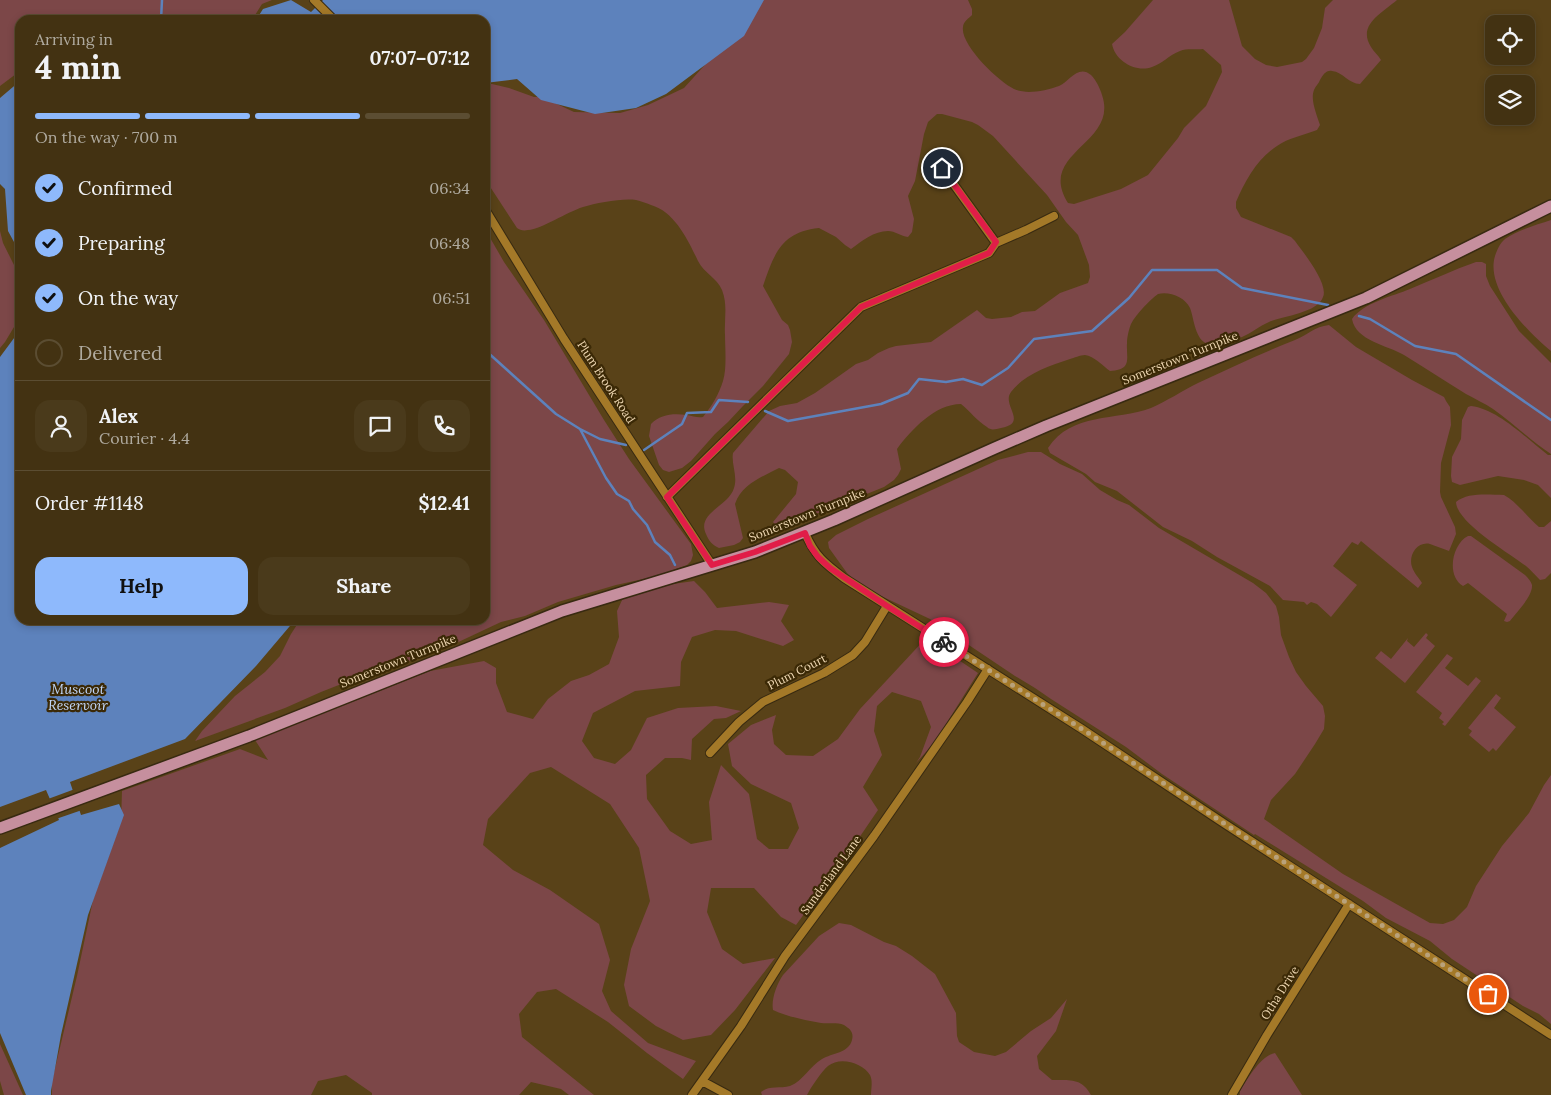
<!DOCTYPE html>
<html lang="en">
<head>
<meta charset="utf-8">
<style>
  body { margin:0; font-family:Lora,serif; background:#4a3a1b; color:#f1f3f6; height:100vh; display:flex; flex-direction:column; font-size:19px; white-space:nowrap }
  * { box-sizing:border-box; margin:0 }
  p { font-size:16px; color:#afaa9f }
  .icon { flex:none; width:28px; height:28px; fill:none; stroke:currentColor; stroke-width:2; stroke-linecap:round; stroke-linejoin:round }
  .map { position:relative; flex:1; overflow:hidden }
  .side { position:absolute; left:15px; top:15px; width:475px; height:610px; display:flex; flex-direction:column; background:#433212; border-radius:15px; box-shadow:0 2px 8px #0003,0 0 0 1px #5b4d32 }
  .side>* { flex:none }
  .buttons { position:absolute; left:1485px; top:15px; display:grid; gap:10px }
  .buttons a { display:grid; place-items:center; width:50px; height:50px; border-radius:10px; background:#433212; box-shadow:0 2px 8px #0003,0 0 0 1px #5b4d32; font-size:25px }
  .pin { position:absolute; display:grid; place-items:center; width:42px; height:42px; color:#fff; margin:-21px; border:2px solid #fff; border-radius:50%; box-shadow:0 1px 5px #0007 }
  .courier { position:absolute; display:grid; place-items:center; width:50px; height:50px; margin:-25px; border:4px solid #e11d48; border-radius:50%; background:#fff; color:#222; box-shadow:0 1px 6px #0007 }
  .overview em { font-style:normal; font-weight:700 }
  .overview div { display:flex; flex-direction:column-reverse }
  .overview { display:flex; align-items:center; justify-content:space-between; height:85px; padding:0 20px }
  h1 { font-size:32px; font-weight:700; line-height:38px }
  .bar { display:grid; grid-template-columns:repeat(4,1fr); gap:8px 5px; align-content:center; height:60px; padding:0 20px }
  .bar i { height:6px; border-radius:4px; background:#5b4d32 }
  .bar .on { background:#8eb9fc }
  .bar p { grid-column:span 4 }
  .line { display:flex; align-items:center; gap:12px; padding:0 20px; border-top:1px solid #5b4d32 }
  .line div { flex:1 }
  .round { display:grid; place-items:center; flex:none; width:52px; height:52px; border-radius:15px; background:#4a3a1b }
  ol { padding:0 20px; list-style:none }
  li { display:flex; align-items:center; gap:15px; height:55px }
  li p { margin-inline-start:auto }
  li .icon { padding:5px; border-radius:50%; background:#8eb9fc; color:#111; stroke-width:4 }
  li:last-child { color:#afaa9f }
  li i { width:28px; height:28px; border:2px solid #5b4d32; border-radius:50% }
  .action { display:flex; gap:10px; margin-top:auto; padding:10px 20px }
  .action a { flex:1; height:58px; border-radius:15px; background:#8eb9fc; color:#111; font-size:20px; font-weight:700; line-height:58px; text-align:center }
  .action a+a { background:#4a3a1b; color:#f1f3f6 }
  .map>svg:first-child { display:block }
  .green { fill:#7c4748 }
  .water { fill:#5d82bc }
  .pier { fill:#594218 }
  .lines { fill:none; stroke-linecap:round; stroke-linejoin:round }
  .stream { stroke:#5d82bc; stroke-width:2.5 }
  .minor-casing { stroke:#382a11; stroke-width:10 }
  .primary-casing { stroke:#382a11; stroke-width:14 }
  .minor { stroke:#a47928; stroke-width:8 }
  .primary { stroke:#c68f9e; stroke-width:11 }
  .done { stroke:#b9a27b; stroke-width:5; stroke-dasharray:0 9 }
  .route { stroke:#e11d48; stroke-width:6 }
  .labels { text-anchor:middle; stroke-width:4.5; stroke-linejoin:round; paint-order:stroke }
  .street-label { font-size:12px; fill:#edd6b1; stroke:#3b2906 }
  .water-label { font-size:14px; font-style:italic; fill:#c2d7f8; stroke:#3b2906 }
</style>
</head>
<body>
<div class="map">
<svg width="1551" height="1095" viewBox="0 0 1551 1095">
  <rect width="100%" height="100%" fill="#594218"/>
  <path class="green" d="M 0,0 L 272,0 L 262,4 L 252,20 L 20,20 L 20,71 L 0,86 Z
    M 758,0 L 968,0 L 972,9 L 972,15 C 969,18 963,22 963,27 C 960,45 999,82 1014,89 C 1018,91 1024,92 1029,92 C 1038,92 1051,89 1059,86 C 1069,82 1078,64 1091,75 C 1096,80 1100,88 1102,95 C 1119,144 1036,152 1068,203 L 1074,204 L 1121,189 L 1148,175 L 1178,138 L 1184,128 L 1206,106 L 1222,72 L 1221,65 L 1203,49 C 1196,50 1187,48 1180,51 C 1169,55 1162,64 1152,67 C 1136,73 1115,61 1112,44 L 1125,32 L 1153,0 L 1229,0 L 1242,46 L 1255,59 L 1266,65 L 1277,67 L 1302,62 L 1306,59 L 1314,48 L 1322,28 L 1325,8 L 1333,0 L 1397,0 C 1382,13 1357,25 1371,47 C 1374,52 1378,55 1381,60 L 1360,84 C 1349,84 1343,72 1332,71 C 1326,70 1323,75 1320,80 C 1319,83 1315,87 1314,90 C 1310,100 1317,115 1320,125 L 1317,130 C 1304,135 1288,138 1277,146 C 1257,159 1245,181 1236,202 L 1236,208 L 1241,217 L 1291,237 L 1295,241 C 1303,252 1329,284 1323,297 C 1318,313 1282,316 1269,322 C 1259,326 1252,333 1242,337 C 1235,340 1227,341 1220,342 C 1217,343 1212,345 1209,344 C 1195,342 1194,318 1190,308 C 1185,297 1169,291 1158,294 C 1150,300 1136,314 1131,324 C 1129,329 1127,337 1127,343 C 1126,358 1133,370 1110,371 C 1103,366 1094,356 1085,355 C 1080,355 1074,358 1070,359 C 1048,366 1025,374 1011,392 C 1001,405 1029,423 1001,428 C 996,429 991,431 987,427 C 977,421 970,411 961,404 C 935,404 911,430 897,449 L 901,469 L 898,475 L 894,480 L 884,487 L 822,512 L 798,519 L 783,528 L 777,527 L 773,522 L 796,494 L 798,482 L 785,470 L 779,468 C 762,477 742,484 735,504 L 743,538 L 740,542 L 734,545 L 719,548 C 712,545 709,541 706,534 C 696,513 729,506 734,488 C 738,476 731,464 733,453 L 769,411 L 780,406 L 797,403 L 815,393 L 856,364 L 868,360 L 878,353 L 889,348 L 896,346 L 931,342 L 977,310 L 986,318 L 992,319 L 1011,317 L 1022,312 L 1035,311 L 1060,293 L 1088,283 L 1090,277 L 1089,265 L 1078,235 L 1066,222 L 1047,195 L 993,136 L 978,125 L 972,122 L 942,114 L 937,114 L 928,122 L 924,134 L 915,181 L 908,196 L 914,219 L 912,232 L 908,237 C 901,236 895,231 888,231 C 874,231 862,241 851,249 L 845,245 L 836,237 L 819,228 C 781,232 774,254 763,286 L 782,320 L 788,325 L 790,330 L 792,342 L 789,354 L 763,386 L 743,406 L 728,422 L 715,434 L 691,461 L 682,468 L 669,472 L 663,470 L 659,465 L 649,436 L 651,424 C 660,414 674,413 687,415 C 693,416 697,418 703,417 C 712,406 719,394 723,381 C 727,368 725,348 725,335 C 724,320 728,305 722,290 C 717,278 704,273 698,261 C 688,240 675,212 651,205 C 646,203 641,201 636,200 C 622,198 597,203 583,207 C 567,212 542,229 528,230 C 523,231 520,230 517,228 L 485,179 L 485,84 L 492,84 L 509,88 L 534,97 L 542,97 L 574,112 L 620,113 L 648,105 L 684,88 L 712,57 Z
    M 1551,220 L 1551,351 C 1527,331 1485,289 1495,256 C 1497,250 1500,243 1505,239 C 1518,230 1536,225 1551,220 Z
    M 485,229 L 504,262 L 544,320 L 604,420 L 629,459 L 691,544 L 693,555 L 691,561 L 687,565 L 657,576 L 616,585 L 558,602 L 525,616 L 501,622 L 452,645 L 385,670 L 354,679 L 321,692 L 285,708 L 195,741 L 202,731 L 235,696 L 265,672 L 280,656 L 291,634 L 300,620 L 485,620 Z
    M 0,231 L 3,243 L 20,277 L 20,317 L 5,342 L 0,348 Z
    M 1476,262 L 1482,262 L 1486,264 L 1486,276 L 1490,286 L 1519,331 L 1551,363 L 1551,454 C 1531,441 1513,423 1493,409 C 1484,403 1475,399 1466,394 C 1445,381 1425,368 1404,355 C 1387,345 1356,341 1352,319 C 1363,303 1393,296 1410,289 C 1432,280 1453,270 1476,262 Z
    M 1329,325 L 1356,347 L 1412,380 L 1444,397 L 1446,401 L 1450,407 L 1451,425 L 1441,463 L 1440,492 L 1441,497 L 1455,527 L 1456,534 L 1449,551 C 1443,549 1436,546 1430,544 C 1417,541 1408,556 1412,567 C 1414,573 1419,578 1422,583 L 1418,588 L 1361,541 L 1358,545 L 1352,542 L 1333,566 L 1357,585 L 1331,617 L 1317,604 L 1311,602 L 1307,605 L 1304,602 L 1283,600 L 1270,586 L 1217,557 L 1192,541 L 1163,527 L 1117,491 L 1095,482 L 1086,474 L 1050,453 L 1048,448 C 1071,412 1116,421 1151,408 C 1167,401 1182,391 1198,383 C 1230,368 1262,353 1295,340 C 1309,334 1314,327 1329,325 Z
    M 1471,406 C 1498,409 1527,439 1548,455 L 1551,455 L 1551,498 L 1538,485 L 1524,480 L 1498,476 L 1460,485 L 1452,482 L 1451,476 L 1452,457 L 1461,439 L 1462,420 L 1468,407 Z
    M 1028,452 L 1041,452 L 1060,464 L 1082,474 L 1100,490 L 1117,500 L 1129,505 L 1159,528 L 1253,583 L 1266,593 L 1276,606 L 1279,617 L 1281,635 L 1289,657 L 1296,672 L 1306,686 L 1323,706 L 1325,716 L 1324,729 L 1315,744 L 1295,774 L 1271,800 L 1264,819 L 1343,874 L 1430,923 L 1443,924 L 1454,920 L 1467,907 L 1476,886 L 1502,846 L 1529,813 L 1544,785 L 1551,775 L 1551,1024 L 1539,1014 L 1523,1006 L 1452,959 L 1430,941 L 1386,918 L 1363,901 L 1255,834 L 1254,835 L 1162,774 L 1126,747 L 1051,699 L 1035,688 L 1015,676 L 930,619 L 879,595 L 856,582 L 847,573 L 829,548 L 828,542 L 836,535 L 868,519 L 998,460 Z
    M 1504,495 C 1517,502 1527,517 1539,527 L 1544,527 L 1551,521 L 1551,573 L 1545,579 L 1540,580 C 1535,575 1531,570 1526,566 C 1509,553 1457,523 1456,502 C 1468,492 1489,495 1504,495 Z
    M 1468,536 L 1471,536 L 1525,575 C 1528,578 1531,581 1532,585 C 1533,596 1516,613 1510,621 L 1507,622 L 1504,621 L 1507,614 L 1468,583 L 1463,586 C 1446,576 1452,544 1468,536 Z
    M 694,581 L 705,592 L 717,608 L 769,602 L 789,605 L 781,621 L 794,640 L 783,646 L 736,631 L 715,630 L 692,637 L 681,662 L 680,686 L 635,691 L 593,713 L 582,741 L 594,758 L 615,764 L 631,750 L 647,718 L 678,708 L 716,706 L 741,711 L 726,718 L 714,719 L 692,739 L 691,760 L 682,758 L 665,758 L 646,775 L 647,799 L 670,831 L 691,844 L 712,840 L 709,802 L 721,765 L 749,794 L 757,839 L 769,849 L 788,849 L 799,828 L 791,803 L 751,784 L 732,766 L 728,744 L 751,725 L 776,715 L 772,730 L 774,744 L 786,755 L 813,756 L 838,739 L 860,709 L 926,638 L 978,673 L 934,743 L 916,763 L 920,757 L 931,727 L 921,701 L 892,692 L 877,706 L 874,731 L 882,755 L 863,787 L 878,810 L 846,857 L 796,925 L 781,917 L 754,888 L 711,888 L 707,912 L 722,949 L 743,964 L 775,958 L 735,1010 L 711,1035 L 683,1040 L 656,1026 L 629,1006 L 624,985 L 631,949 L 650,901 L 639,848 L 610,804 L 551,767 L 530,773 L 488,819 L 483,845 L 513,870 L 550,890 L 599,924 L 610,960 L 602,991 L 611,1011 L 648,1043 L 696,1061 L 683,1079 L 647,1053 L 608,1022 L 556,989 L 537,992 L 519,1014 L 522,1037 L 594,1095 L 569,1095 L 561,1089 L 531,1082 L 519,1095 L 372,1095 L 372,1093 L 346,1075 L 318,1081 L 311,1095 L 52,1095 L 52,1081 L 77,976 L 93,900 L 121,822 L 122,791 L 240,749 L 268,760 L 255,740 L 430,671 L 484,661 L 496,668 L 496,683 L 507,712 L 533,719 L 548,699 L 571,681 L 589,675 L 609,664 L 619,637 L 617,611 L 623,598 L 652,587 Z
    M 1426,633 L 1428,635 L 1426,638 L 1435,646 L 1405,683 L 1375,658 L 1381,651 L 1391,659 L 1408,638 L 1407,641 L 1414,647 Z
    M 1447,654 L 1453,658 L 1445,668 L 1468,686 L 1476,677 L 1481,681 L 1445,726 L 1442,724 L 1444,722 L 1439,718 L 1442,713 L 1416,692 Z
    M 1496,694 L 1501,698 L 1494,708 L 1516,727 L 1496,751 L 1493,748 L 1489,752 L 1469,735 L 1472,731 L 1468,728 Z
    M 839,923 L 851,925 L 884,942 L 896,946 L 912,956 L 935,974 L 956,1013 L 957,1036 L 959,1042 L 974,1052 L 995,1056 L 1006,1052 L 1031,1031 L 1051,1018 L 1067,999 L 1056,1031 L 1037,1056 L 1039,1069 L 1052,1080 C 1070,1080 1082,1078 1091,1095 L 871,1095 C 871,1089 873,1081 870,1075 C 863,1063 840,1056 828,1066 C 822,1071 811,1087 807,1095 L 762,1095 L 761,1092 C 769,1085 780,1089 790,1086 C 803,1081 810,1066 822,1059 C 832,1053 849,1053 852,1040 C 854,1032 850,1029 844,1025 C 837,1022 828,1024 821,1023 C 805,1020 788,1017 773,1010 C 771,999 777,984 783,975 L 819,936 Z
    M 0,1044 L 23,1095 L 4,1095 L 0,1081 Z
    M 1275,1053 L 1302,1095 L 1240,1095 L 1240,1091 C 1248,1079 1260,1056 1275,1053 Z"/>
  <path class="water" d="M 291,0 L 311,12 L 323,0 L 764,0 L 744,36 L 666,94 L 636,108 L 595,114 L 541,100 L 517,79 L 485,83 L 485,20 L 256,20 L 263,9 Z
    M 20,81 L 20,253 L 8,231 L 5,189 L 0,184 L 0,98 Z
    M 20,330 L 20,620 L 295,620 L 256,666 L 185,739 L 70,782 L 81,815 L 119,804 L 124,815 L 88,915 L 61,1035 L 51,1091 L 51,1095 L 26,1095 L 0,1033 L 0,848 L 59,820 L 46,790 L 0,807 L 0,357 Z"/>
  <path class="pier" d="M 75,789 L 82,810 L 56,819 L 48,799 Z"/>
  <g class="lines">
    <path class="stream" d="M 161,20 L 162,0
      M 1359,316 L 1370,319 L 1415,346 L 1456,354 L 1551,420
      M 485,350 L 556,414 L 580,429 L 600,439 L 626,445
      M 765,411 L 788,421 L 881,404 L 908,393 L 919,379 L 946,382 L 963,379 L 982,385 L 1008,368 L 1034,339 L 1092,331 L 1129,298 L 1152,270 L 1217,270 L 1242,288 L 1328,305
      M 580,429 L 606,478 L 617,494 L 629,501 L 633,509 L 647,525 L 655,542 L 670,555 L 675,565
      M 644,450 L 682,424 L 687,413 L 711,412 L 719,400 L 748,402"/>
    <defs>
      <path id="minor" d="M 314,0 L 334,20
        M 942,168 L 996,243
        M 485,209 L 564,339 L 712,565
        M 667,497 L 861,307 L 989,253 L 996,243 L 1026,230 L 1054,216
        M 805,533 C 815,556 824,563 844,578 L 1082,729 L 1225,824 L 1551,1035
        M 710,753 L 739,722 L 763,702 L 824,673 L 853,655 L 865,642 L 887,606
        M 702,1081 L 728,1095
        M 692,1095 L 741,1026 L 785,956 L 874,836 L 967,702 L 988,669
        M 1232,1095 L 1267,1035 L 1349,904"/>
      <path id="primary" d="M 0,828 L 249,736 L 562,611 L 755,552 L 834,520 L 995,448 L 1046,426 L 1366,298 L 1551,206"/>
    </defs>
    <use href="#minor" class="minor-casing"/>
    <use href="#primary" class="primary-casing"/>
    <use href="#minor" class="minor"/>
    <use href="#primary" class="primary"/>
  </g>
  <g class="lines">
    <path class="done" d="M 944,642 L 1082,729 L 1225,824 L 1488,994"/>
    <path class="route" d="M 942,168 L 996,242 L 989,253 L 861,307 L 667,497 L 712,565 L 755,552 L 805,533 L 810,546 L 818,557 L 830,568 L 887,606 L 944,642"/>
  </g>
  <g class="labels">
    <g class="street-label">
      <text transform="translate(1180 358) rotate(-22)" y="4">Somerstown Turnpike</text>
      <text transform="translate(606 382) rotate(57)" y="4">Plum Brook Road</text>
      <text transform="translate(807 515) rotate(-22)" y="4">Somerstown Turnpike</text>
      <text transform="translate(398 661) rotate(-22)" y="4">Somerstown Turnpike</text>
      <text transform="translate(797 672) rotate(-27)" y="4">Plum Court</text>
      <text transform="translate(831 875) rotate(-54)" y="4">Sunderland Lane</text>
      <text transform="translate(1280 993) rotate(-58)" y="4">Otha Drive</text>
    </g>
    <g class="water-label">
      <text x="78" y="694">Muscoot<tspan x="78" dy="16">Reservoir</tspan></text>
    </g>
  </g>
</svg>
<div class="buttons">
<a><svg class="icon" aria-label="locate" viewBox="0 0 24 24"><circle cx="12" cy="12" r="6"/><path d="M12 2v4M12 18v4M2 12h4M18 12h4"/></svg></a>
<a><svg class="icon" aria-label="layers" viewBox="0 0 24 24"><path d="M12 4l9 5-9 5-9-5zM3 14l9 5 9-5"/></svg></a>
</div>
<div class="pin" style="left:1488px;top:994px;background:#ea580c"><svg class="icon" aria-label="bag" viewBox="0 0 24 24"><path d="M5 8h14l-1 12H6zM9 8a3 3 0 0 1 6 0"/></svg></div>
<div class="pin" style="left:942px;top:168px;background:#1f2937"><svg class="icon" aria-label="home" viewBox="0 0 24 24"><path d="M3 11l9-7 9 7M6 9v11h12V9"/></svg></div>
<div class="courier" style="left:944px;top:642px"><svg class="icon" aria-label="bike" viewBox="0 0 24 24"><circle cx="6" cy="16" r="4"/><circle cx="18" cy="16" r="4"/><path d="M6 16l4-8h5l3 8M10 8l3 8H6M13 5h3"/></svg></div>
<section class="side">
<div class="overview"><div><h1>4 min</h1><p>Arriving in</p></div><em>07:07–07:12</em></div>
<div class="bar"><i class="on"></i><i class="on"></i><i class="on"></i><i></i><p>On the way · 700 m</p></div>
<ol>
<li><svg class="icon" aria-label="check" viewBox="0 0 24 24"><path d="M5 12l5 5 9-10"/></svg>Confirmed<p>06:34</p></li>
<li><svg class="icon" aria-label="check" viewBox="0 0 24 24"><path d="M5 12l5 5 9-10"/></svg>Preparing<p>06:48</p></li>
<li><svg class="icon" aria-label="check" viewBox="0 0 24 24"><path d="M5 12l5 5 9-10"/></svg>On the way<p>06:51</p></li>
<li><i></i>Delivered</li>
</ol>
<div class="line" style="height:90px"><a class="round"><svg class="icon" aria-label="person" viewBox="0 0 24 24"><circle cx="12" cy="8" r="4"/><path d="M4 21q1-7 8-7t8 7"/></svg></a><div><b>Alex</b><p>Courier · 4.4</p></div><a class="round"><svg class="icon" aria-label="chat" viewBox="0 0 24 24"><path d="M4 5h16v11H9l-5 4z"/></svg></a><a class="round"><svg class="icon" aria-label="phone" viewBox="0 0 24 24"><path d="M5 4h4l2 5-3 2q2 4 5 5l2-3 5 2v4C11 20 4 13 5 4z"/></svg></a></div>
<div class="line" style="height:65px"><div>Order #1148</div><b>$12.41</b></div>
<div class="action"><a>Help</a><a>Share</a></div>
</section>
</div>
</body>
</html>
